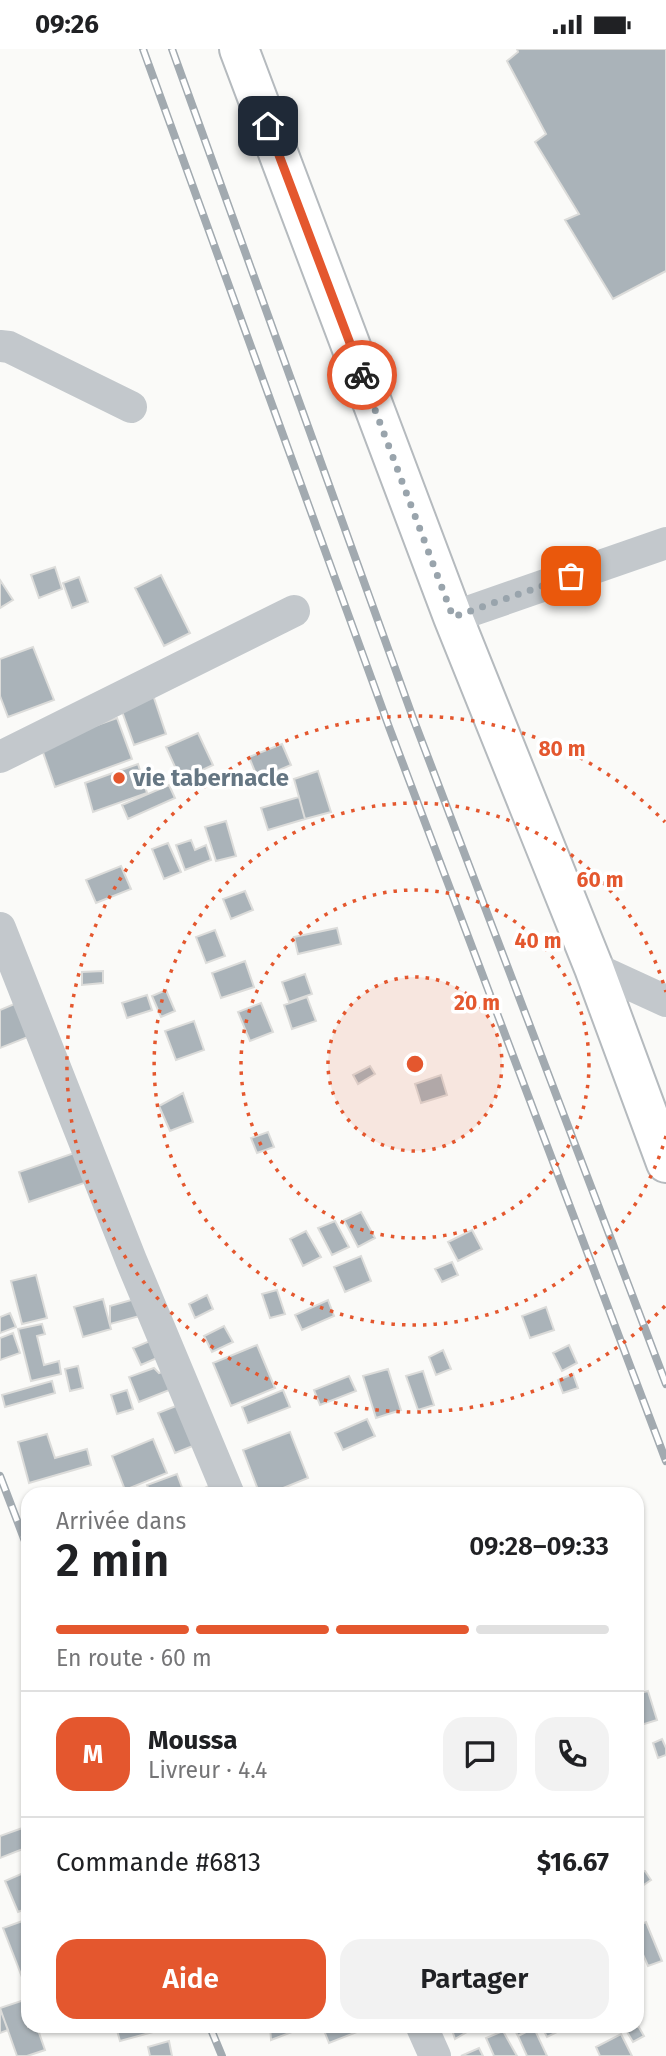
<!DOCTYPE html>
<html lang="fr">
<head>
<meta charset="utf-8">
<style>
  body { margin:0; font-family:"Fira Sans",sans-serif; background:#f2f2f2; color:#202124; height:100vh; display:flex; flex-direction:column; font-size:26px; white-space:nowrap }
  * { box-sizing:border-box; margin:0 }
  p { font-size:23px; color:#757577 }
  .icon { flex:none; width:38px; height:38px; fill:none; stroke:currentColor; stroke-width:2; stroke-linecap:round; stroke-linejoin:round }
  .map { position:relative; flex:1; overflow:hidden }
  .drawer { position:absolute; left:21px; top:1438px; width:623px; height:546px; display:flex; flex-direction:column; background:#fff; border-radius:21px; box-shadow:0 2px 5px #0004 }
  .drawer>* { flex:none }
  .pin { position:absolute; display:grid; place-items:center; width:60px; height:60px; color:#fff; margin:-30px; border-radius:14px; box-shadow:0 4px 10px #0006 }
  .courier { position:absolute; display:grid; place-items:center; width:70px; height:70px; margin:-35px; border:5px solid #e4572e; border-radius:50%; background:#fff; color:#222; box-shadow:0 2px 9px #0007 }
  .summary em { font-style:normal; font-weight:600 }
  .summary div { display:flex; flex-direction:column-reverse }
  .summary { display:flex; align-items:center; justify-content:space-between; height:119px; padding:0 35px }
  h1 { font-size:46px; font-weight:600; line-height:52px }
  .bar { display:grid; grid-template-columns:repeat(4,1fr); gap:10px 7px; align-content:center; height:84px; padding:0 35px }
  .bar i { height:9px; border-radius:5px; background:#e0e0e0 }
  .bar .active { background:#e4572e }
  .bar p { grid-column:span 4 }
  .line { display:flex; align-items:center; gap:18px; padding:0 35px; border-top:2px solid #e0e0e0 }
  .line div { flex:1 }
  .round { display:grid; place-items:center; flex:none; width:74px; height:74px; border-radius:21px; background:#f2f2f2 }
  .button { display:flex; gap:14px; margin-top:auto; padding:14px 35px }
  .button a { flex:1; height:80px; border-radius:21px; background:#e4572e; color:#fff; font-size:28px; font-weight:600; line-height:80px; text-align:center }
  .button a+a { background:#f2f2f2; color:#202124 }
  .status { display:flex; justify-content:space-between; align-items:center; height:49px; padding:0 35px; background:#fff; direction:ltr }
  .status svg { height:19px; fill:currentColor }
  .map>svg:first-child { display:block }
  .building { fill:#aab3b9; stroke:#dcdcda; stroke-width:2 }
  .lines { fill:none; stroke-linecap:round; stroke-linejoin:round }
  .primary-casing { stroke:#b5babe; stroke-width:42 }
  .street { stroke:#c3c8cc; stroke-width:32 }
  .primary { stroke:#fff; stroke-width:38 }
  .rail-casing { stroke:#a2aab0; stroke-width:8 }
  .rail { stroke:#fff; stroke-width:5; stroke-dasharray:16; stroke-linecap:butt }
  .done { stroke:#99a4ac; stroke-width:7; stroke-dasharray:0 12.6 }
  .route { stroke:#e4572e; stroke-width:9 }
  .ring { fill:none; stroke:#e4572e; stroke-width:3.5; stroke-dasharray:3.5 7 }
  .poi-dot { fill:#e4572e; stroke:#fff; stroke-width:2.5 }
  .labels { text-anchor:middle; stroke-width:7; stroke-linejoin:round; paint-order:stroke }
  .poi-label { font-size:24px; font-weight:bold; fill:#657683; stroke:#fff; text-anchor:start }
  .centre { fill:#e4572e; stroke:#fff; stroke-width:3.5 }
  .ring-label { font-size:21px; text-anchor:middle; font-weight:bold; fill:#e4572e; stroke:#fff; stroke-width:7; stroke-linejoin:round; paint-order:stroke }
</style>
</head>
<body>
<div class="status"><b>09:26</b><svg viewBox="0 0 49 12"><path d="M0 12V9h3v3zM5 12V6h3v6zM10 12V3h3v9zM15 12V0h3v12zM26 1h20v11H26zM47 4h2v5h-2z"/></svg></div>
<div class="map">
<svg width="666" height="2007" viewBox="0 0 666 2007">
  <rect width="100%" height="100%" fill="#fafaf8"/>
  <path class="building" d="M 517,0 L 666,0 L 666,222 L 613,250 L 565,171 L 579,165 L 535,93 L 546,85 L 507,12 L 518,3 Z
    M 55,518 L 62,540 L 39,549 L 31,526 Z
    M 161,526 L 190,584 L 164,597 L 135,539 Z
    M 79,528 L 88,553 L 72,559 L 63,534 Z
    M 0,531 L 13,551 L 0,559 Z
    M 33,598 L 54,651 L 8,668 L 0,647 L 0,610 Z
    M 152,643 L 166,685 L 134,696 L 119,654 Z
    M 117,669 L 132,710 L 55,738 L 38,689 L 86,680 Z
    M 198,684 L 213,716 L 181,731 L 166,698 Z
    M 282,695 L 291,716 L 258,730 L 249,708 Z
    M 138,715 L 147,744 L 93,763 L 85,734 Z
    M 318,722 L 331,763 L 305,770 L 294,730 Z
    M 169,736 L 175,749 L 128,770 L 122,756 Z
    M 299,748 L 305,770 L 268,781 L 261,759 Z
    M 226,772 L 236,807 L 216,812 L 205,778 Z
    M 191,791 L 195,801 L 206,796 L 211,811 L 185,821 L 176,796 Z
    M 168,794 L 181,823 L 164,830 L 152,800 Z
    M 121,817 L 131,840 L 96,854 L 86,831 Z
    M 245,842 L 253,861 L 231,870 L 223,850 Z
    M 337,879 L 341,895 L 298,905 L 294,888 Z
    M 215,881 L 225,907 L 206,914 L 196,888 Z
    M 245,912 L 254,938 L 221,949 L 212,924 Z
    M 103,922 L 103,934 L 82,936 L 82,923 Z
    M 305,925 L 312,945 L 289,953 L 282,933 Z
    M 166,941 L 175,962 L 161,968 L 152,947 Z
    M 147,946 L 152,961 L 127,969 L 122,954 Z
    M 307,948 L 316,972 L 292,980 L 284,956 Z
    M 19,953 L 33,986 L 0,999 L 0,961 Z
    M 261,954 L 273,983 L 250,992 L 238,963 Z
    M 194,972 L 204,1001 L 176,1011 L 165,982 Z
    M 370,1017 L 375,1025 L 358,1035 L 353,1026 Z
    M 441,1026 L 447,1046 L 421,1054 L 415,1035 Z
    M 183,1044 L 193,1073 L 170,1082 L 159,1057 Z
    M 268,1083 L 274,1098 L 257,1104 L 251,1089 Z
    M 80,1102 L 90,1132 L 29,1153 L 19,1123 Z
    M 361,1163 L 375,1189 L 358,1198 L 344,1171 Z
    M 335,1172 L 349,1198 L 332,1206 L 318,1179 Z
    M 472,1181 L 482,1200 L 458,1212 L 448,1193 Z
    M 306,1182 L 321,1208 L 303,1217 L 290,1190 Z
    M 361,1207 L 371,1232 L 345,1243 L 334,1218 Z
    M 452,1213 L 458,1226 L 442,1233 L 435,1220 Z
    M 36,1226 L 47,1269 L 22,1275 L 11,1232 Z
    M 277,1241 L 285,1265 L 270,1269 L 262,1245 Z
    M 207,1246 L 213,1260 L 195,1269 L 189,1255 Z
    M 142,1248 L 147,1265 L 110,1275 L 110,1257 Z
    M 103,1250 L 111,1280 L 83,1288 L 74,1258 Z
    M 328,1251 L 334,1267 L 302,1281 L 295,1266 Z
    M 546,1258 L 554,1281 L 530,1289 L 522,1267 Z
    M 10,1264 L 16,1278 L 0,1284 L 0,1268 Z
    M 42,1275 L 45,1285 L 37,1287 L 44,1316 L 59,1312 L 61,1325 L 31,1332 L 18,1280 Z
    M 224,1277 L 233,1293 L 212,1303 L 204,1287 Z
    M 13,1284 L 20,1304 L 0,1311 L 0,1289 Z
    M 157,1289 L 164,1306 L 141,1316 L 133,1299 Z
    M 257,1296 L 275,1339 L 231,1357 L 213,1314 Z
    M 569,1296 L 577,1314 L 562,1322 L 553,1304 Z
    M 443,1301 L 451,1320 L 436,1326 L 429,1308 Z
    M 78,1317 L 83,1339 L 70,1342 L 65,1320 Z
    M 154,1319 L 159,1324 L 170,1320 L 177,1338 L 139,1353 L 129,1328 Z
    M 388,1320 L 401,1361 L 376,1369 L 363,1327 Z
    M 423,1322 L 434,1356 L 418,1361 L 406,1327 Z
    M 573,1325 L 578,1339 L 563,1344 L 558,1331 Z
    M 349,1327 L 356,1342 L 320,1356 L 314,1341 Z
    M 52,1332 L 55,1344 L 5,1358 L 2,1346 Z
    M 127,1341 L 133,1360 L 117,1365 L 111,1346 Z
    M 283,1341 L 290,1358 L 248,1374 L 242,1358 Z
    M 181,1355 L 198,1395 L 175,1404 L 158,1364 Z
    M 367,1370 L 375,1387 L 343,1401 L 335,1384 Z
    M 290,1383 L 308,1429 L 266,1446 L 260,1446 L 243,1401 Z
    M 47,1385 L 55,1409 L 87,1400 L 91,1416 L 29,1434 L 18,1393 Z
    M 153,1390 L 167,1424 L 125,1441 L 112,1407 Z
    M 177,1425 L 184,1444 L 151,1446 L 147,1436 Z
    M 218,1433 L 223,1446 L 189,1446 Z
    M 648,1642 L 657,1671 L 638,1677 L 637,1645 Z
    M 662,1690 L 666,1699 L 666,1706 L 658,1709 L 653,1694 Z
    M 28,1777 L 28,1798 L 0,1809 L 0,1787 Z
    M 28,1822 L 28,1859 L 18,1863 L 5,1832 Z
    M 645,1822 L 651,1831 L 638,1840 L 640,1852 L 637,1852 L 637,1823 Z
    M 28,1870 L 28,1926 L 22,1928 L 3,1879 Z
    M 646,1873 L 662,1912 L 648,1917 L 637,1892 L 637,1877 Z
    M 27,1950 L 28,1978 L 37,1978 L 45,2001 L 27,2007 L 17,2007 L 0,1959 Z
    M 0,1960 L 8,1981 L 0,1984 Z
    M 637,1975 L 644,1987 L 633,1993 L 624,1978 L 637,1978 Z
    M 116,1978 L 152,1978 L 153,1983 L 120,1992 Z
    M 270,1978 L 305,1978 L 271,1991 Z
    M 328,1978 L 367,1978 L 367,1979 L 329,1994 L 323,1979 Z
    M 451,1978 L 470,1978 L 472,1980 L 455,1990 Z
    M 513,1978 L 532,1978 L 518,1987 Z
    M 542,1978 L 565,1978 L 565,1979 L 547,1988 Z
    M 534,1979 L 547,2007 L 527,2007 L 518,1987 Z
    M 503,1982 L 517,2007 L 494,2007 L 486,1989 Z
    M 621,1985 L 632,2007 L 600,2007 L 596,1998 Z
    M 169,1992 L 172,2007 L 150,2007 L 148,1998 Z
    M 479,1999 L 483,2007 L 461,2007 Z"/>
  <g class="lines">
    <defs>
      <path id="primary" d="M 239,0 L 453,568 L 594,919 L 666,1114"/>
    </defs>
    <use href="#primary" class="primary-casing"/>
    <path class="street" d="M 0,297 L 9,298 L 131,358
      M 453,568 L 666,494
      M 0,708 L 294,562
      M 0,879 L 131,1211 L 229,1446
      M 594,919 L 666,952
      M 422,1978 L 435,2007"/>
    <use href="#primary" class="primary"/>
    <defs>
      <path id="rail" d="M 143,0 L 389,678 L 666,1412
        M 172,0 L 413,669 L 666,1335
        M 0,1427 L 28,1500
        M 210,1978 L 222,2007"/>
    </defs>
    <use href="#rail" class="rail-casing"/>
    <use href="#rail" class="rail"/>
  </g>
  <g class="lines">
    <path class="done" d="M 362,326 L 453,568 L 571,527"/>
    <path class="route" d="M 268,77 L 362,326"/>
  </g>
  <circle cx="415" cy="1015" r="87" fill="#e4572e" fill-opacity=".12"/>
  <g class="ring">
    <circle cx="415" cy="1015" r="87"/>
    <circle cx="415" cy="1015" r="174"/>
    <path d="M666 1087A261 261 0 1 1 666 943"/>
    <path d="M665 1257A348 348 0 1 1 665 773"/>
  </g>
  <circle class="poi-dot" cx="119" cy="729" r="7"/>
  <g class="labels">
    <g class="poi-label">
      <text x="133" y="737">vie tabernacle</text>
    </g>
  </g>
  <circle cx="415" cy="1015" r="10" class="centre"/>
  <g class="ring-label">
    <text x="562" y="707">80 m</text>
    <text x="600" y="838">60 m</text>
    <text x="538" y="899">40 m</text>
    <text x="477" y="961">20 m</text>
  </g>
</svg>
<div class="pin" style="left:571px;top:527px;background:#ea580c"><svg class="icon" aria-label="bag" viewBox="0 0 24 24"><path d="M5 8h14l-1 12H6zM9 8a3 3 0 0 1 6 0"/></svg></div>
<div class="pin" style="left:268px;top:77px;background:#1f2937"><svg class="icon" aria-label="home" viewBox="0 0 24 24"><path d="M3 11l9-7 9 7M6 9v11h12V9"/></svg></div>
<div class="courier" style="left:362px;top:326px"><svg class="icon" aria-label="bike" viewBox="0 0 24 24"><circle cx="6" cy="16" r="4"/><circle cx="18" cy="16" r="4"/><path d="M6 16l4-8h5l3 8M10 8l3 8H6M13 5h3"/></svg></div>
<section class="drawer">
<div class="summary"><div><h1>2 min</h1><p>Arrivée dans</p></div><em>09:28–09:33</em></div>
<div class="bar"><i class="active"></i><i class="active"></i><i class="active"></i><i></i><p>En route · 60 m</p></div>
<div class="line" style="height:126px"><b class="round" style="background:#e4572e;color:#fff">M</b><div><b>Moussa</b><p>Livreur · 4.4</p></div><a class="round"><svg class="icon" aria-label="chat" viewBox="0 0 24 24"><path d="M4 5h16v11H9l-5 4z"/></svg></a><a class="round"><svg class="icon" aria-label="phone" viewBox="0 0 24 24"><path d="M5 4h4l2 5-3 2q2 4 5 5l2-3 5 2v4C11 20 4 13 5 4z"/></svg></a></div>
<div class="line" style="height:91px"><div>Commande #6813</div><b>$16.67</b></div>
<div class="button"><a>Aide</a><a>Partager</a></div>
</section>
</div>
</body>
</html>
